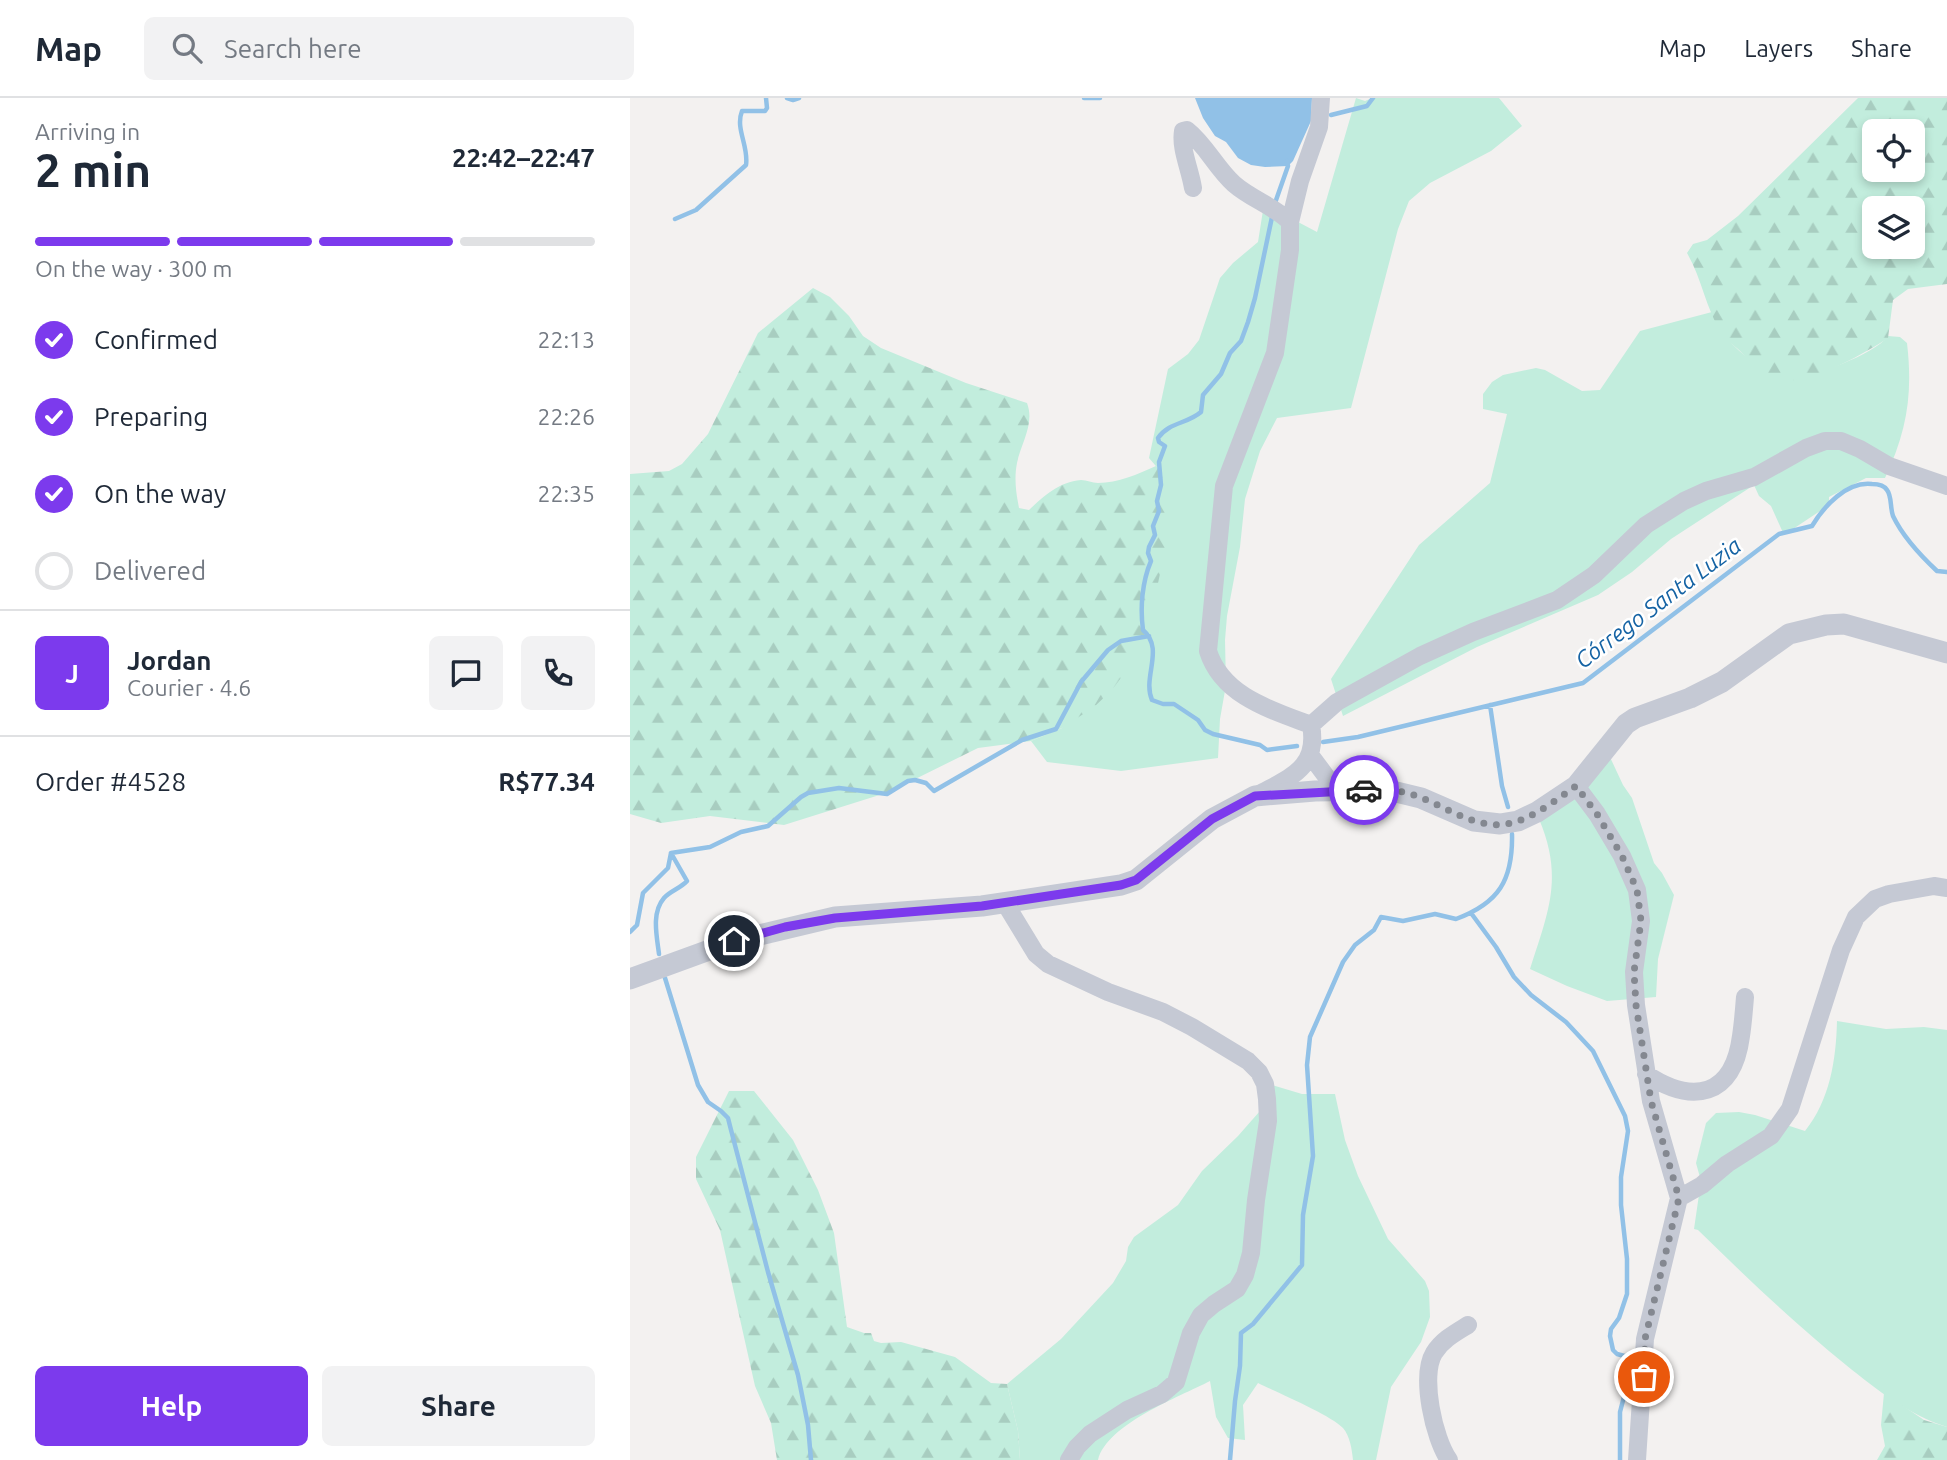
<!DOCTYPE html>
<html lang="en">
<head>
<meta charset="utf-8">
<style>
  body { margin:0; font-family:Ubuntu,sans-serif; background:#f2f2f3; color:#1f2937; height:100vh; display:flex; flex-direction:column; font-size:26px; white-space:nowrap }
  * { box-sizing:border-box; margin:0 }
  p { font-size:23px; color:#747a83 }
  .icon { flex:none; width:38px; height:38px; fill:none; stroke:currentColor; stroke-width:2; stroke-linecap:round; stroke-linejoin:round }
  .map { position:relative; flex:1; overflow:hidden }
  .drawer { display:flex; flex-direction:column; background:#fff; width:630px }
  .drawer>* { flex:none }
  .tools { position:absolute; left:1232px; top:21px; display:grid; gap:14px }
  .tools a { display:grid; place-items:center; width:63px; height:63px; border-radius:10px; background:#fff; box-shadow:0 4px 10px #0003; font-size:35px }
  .pin { position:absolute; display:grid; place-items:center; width:60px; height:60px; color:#fff; margin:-30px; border:4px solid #fff; border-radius:50%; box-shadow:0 2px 7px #0007 }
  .courier { position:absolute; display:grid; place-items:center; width:70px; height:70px; margin:-35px; border:5px solid #7c3aed; border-radius:50%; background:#fff; color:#222; box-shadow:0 2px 9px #0007 }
  .headline em { font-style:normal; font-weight:700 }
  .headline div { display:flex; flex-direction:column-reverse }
  .headline { display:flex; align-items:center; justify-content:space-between; height:119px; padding:0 35px }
  h1 { font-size:46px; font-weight:700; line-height:52px }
  .bar { display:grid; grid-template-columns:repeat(4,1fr); gap:10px 7px; align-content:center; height:84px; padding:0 35px }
  .bar i { height:9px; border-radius:5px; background:#e0e1e3 }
  .bar .current { background:#7c3aed }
  .bar p { grid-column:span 4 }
  .line { display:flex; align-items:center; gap:18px; padding:0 35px; border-top:2px solid #e0e1e3 }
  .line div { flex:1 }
  .round { display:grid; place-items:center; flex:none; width:74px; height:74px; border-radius:10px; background:#f2f2f3 }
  ol { padding:0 35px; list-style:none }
  li { display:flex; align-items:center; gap:21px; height:77px }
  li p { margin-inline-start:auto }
  li .icon { padding:7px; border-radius:50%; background:#7c3aed; color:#fff; stroke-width:4 }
  li:last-child { color:#747a83 }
  li i { width:38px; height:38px; border:4px solid #e0e1e3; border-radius:50% }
  .primary-button { display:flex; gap:14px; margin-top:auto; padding:14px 35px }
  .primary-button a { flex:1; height:80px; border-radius:10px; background:#7c3aed; color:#fff; font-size:28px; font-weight:700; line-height:80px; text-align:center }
  .primary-button a+a { background:#f2f2f3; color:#1f2937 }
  header { display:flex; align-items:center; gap:42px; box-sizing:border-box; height:98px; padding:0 35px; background:#fff; border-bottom:2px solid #e0e1e3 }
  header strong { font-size:33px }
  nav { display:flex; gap:38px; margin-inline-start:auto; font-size:24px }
  .search { width:490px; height:63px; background:#f2f2f3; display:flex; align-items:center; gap:18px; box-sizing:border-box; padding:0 24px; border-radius:10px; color:#747a83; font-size:26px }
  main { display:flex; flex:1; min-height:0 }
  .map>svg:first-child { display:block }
  .green { fill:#c2eddd }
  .forest { fill:url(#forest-firs); fill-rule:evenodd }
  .water { fill:#91c1e7 }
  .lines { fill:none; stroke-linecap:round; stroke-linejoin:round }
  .stream { stroke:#91c1e7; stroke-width:4.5 }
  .minor { stroke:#c5c9d4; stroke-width:18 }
  .tertiary { stroke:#c5c9d4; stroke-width:21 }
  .done { stroke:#848890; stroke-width:7; stroke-dasharray:0 12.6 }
  .route { stroke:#7c3aed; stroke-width:9 }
  .labels { text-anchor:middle; stroke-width:5; stroke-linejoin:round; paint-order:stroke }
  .water-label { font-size:23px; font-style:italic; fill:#1563a4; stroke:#fff }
</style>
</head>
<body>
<header>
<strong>Map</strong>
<div class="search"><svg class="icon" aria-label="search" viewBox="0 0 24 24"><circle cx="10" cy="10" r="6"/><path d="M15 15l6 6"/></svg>Search here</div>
<nav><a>Map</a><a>Layers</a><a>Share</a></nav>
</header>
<main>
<section class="drawer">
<div class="headline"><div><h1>2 min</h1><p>Arriving in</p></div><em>22:42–22:47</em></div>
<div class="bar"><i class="current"></i><i class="current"></i><i class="current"></i><i></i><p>On the way · 300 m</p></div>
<ol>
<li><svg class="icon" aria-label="check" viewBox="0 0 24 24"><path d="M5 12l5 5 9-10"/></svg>Confirmed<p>22:13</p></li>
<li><svg class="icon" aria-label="check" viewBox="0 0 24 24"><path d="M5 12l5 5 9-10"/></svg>Preparing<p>22:26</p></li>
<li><svg class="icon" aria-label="check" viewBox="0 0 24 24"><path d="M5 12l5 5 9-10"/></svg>On the way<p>22:35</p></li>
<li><i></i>Delivered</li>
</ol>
<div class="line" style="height:126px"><b class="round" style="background:#7c3aed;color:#fff">J</b><div><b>Jordan</b><p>Courier · 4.6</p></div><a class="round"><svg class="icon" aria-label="chat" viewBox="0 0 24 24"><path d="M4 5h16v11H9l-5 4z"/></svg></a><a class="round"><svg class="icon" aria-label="phone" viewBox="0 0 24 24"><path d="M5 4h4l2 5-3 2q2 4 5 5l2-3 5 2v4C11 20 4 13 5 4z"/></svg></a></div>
<div class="line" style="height:91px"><div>Order #4528</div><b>R$77.34</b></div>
<div class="primary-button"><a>Help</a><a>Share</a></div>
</section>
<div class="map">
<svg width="1317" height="1362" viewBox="0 0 1317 1362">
  <defs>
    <pattern id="forest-firs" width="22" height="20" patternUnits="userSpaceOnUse" patternTransform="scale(1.75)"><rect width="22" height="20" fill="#c2eddd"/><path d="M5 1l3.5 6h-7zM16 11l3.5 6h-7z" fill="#a8cdc0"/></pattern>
  </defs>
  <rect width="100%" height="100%" fill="#f3f1f0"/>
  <path class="green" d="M 726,0 L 735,3 L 742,0 L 869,0 L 892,28 L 861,53 L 800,85 L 779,103 L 768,131 L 721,310 L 647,320 L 630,353 L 615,401 L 610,449 L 597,518 L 595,542 L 596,587 L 590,621 L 588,660 L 491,673 L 417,664 L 401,643 L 432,630 L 531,374 L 519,360 L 538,271 L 558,256 L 569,242 L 590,180 L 603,165 L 628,144 L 634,106 L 687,134 Z
    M 1082,214 C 1100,254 1122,264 1159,282 C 1184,277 1243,258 1258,238 L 1270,239 L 1277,245 C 1283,296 1277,333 1255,380 L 1236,380 L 1199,399 L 1199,407 L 1154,437 L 1141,408 L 1129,398 L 1124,387 L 1041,441 L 1002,474 L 968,497 L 847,549 L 713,618 L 701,581 L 789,447 L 860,385 L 877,316 L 853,311 L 853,296 L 862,284 L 873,277 L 906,270 L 915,272 L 952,293 L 970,292 L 1010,233 Z
    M 979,657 L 993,687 L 1002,700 L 1024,765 L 1032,775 L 1044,797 L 1028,861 L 1026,899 L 977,903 L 937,888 L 900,871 C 918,814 934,780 909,721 Z
    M 1207,923 L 1256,931 L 1294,929 L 1317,932 L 1317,1329 C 1279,1317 1247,1292 1216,1267 C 1164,1225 1116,1179 1068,1132 L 1064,1131 L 1071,1083 L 1066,1065 L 1076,1025 L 1086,1015 L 1109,1014 L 1125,1017 L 1175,1033 C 1200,1002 1206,962 1207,923 Z
    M 642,987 L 672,996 L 705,996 L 715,1042 L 728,1078 L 758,1141 L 795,1183 L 799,1193 L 800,1219 L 791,1244 L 761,1289 L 746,1362 L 723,1362 C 722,1352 720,1338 713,1330 C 701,1317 646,1294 628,1285 L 613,1307 L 615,1342 L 598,1340 L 586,1319 L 580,1283 C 549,1299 477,1326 468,1362 L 390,1362 L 388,1333 L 377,1286 L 431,1241 L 483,1185 L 496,1163 L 498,1149 L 504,1139 L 548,1107 L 572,1073 L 608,1038 L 637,1005 Z"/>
  <path class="forest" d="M 1228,0 L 1317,0 L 1317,186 L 1278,191 L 1263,202 L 1258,240 C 1234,256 1166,295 1138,279 C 1127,273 1119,262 1110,253 C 1104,247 1095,242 1091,234 C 1076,211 1072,181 1057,155 L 1063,146 L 1077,142 L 1108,118 ZM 1283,33 L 1283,72 L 1244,72 L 1244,33 ZM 1283,110 L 1283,149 L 1244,149 L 1244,110 Z
    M 183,190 L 200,199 L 219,218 L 233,238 L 251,250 L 336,285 L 397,305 C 405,326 391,345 387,365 C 384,380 386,395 389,410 L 399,412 C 415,397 429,384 451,382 C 457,382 462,385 468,385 C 488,385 508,376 526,368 L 531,374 L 538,404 L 539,433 L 515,547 L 482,592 L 464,609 L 432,630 L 401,643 L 348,650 L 259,694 L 154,727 L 80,718 L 31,725 L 0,716 L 0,376 L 39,373 L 52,366 L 78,336 L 128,235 Z
    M 99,993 L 124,993 L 163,1042 L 188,1092 L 204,1135 L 217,1229 L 234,1235 L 241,1235 L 244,1243 L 251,1245 L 271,1244 L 325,1259 L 361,1285 L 377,1286 L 388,1333 L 390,1362 L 147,1362 L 141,1325 L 125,1288 L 90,1132 L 66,1081 L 66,1059 Z
    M 1254,1295 L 1294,1322 L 1317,1329 L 1317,1362 L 1247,1362 L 1255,1348 L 1251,1327 Z"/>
  <path class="water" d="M 565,0 L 682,0 L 681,23 L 663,63 L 658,68 L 635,69 L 621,67 L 608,60 L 596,44 L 585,38 L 573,20 Z"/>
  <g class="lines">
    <path class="stream" d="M 157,0 L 163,2 L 169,0
      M 454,0 L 470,0
      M 701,17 L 737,8 L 743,0
      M 645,105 L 658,68 L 657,63
      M 642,119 L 625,200 L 618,224 L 611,243 L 600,255 L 591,276 L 573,297 L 571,314 C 557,326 539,324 528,340 L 529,344 L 535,348 L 529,364 L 531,387 L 527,403 L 529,413 L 523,428 L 525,437 L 519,449 L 518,455 L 521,463 C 512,484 510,510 513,532 C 535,551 512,579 522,602 L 533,606 L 544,606 L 568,622 L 575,632 L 583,636 L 630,647 L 637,652 L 667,648
      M 45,121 L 66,112 L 116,67 C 119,48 105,31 112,13 L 135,13 L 137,10 L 136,0
      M 860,607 L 872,688 L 878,709
      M 693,644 L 728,639 L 953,585 L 1149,436 L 1182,428 C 1194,408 1217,383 1242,386 C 1248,386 1254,387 1257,392 C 1262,398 1260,410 1263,418 C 1273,439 1291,458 1307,473 L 1317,474
      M 41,755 L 80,749 L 111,734 L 138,728 L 171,699 L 178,695 L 209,690 L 257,696 L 278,683 L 285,682 L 296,685 L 304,693 L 392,642 L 426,631 L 451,584 L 478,552 L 491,543 L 519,538
      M 841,815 L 866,849 L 884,879 L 901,897 L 936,924 L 963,953 L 995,1018 L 998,1033 L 991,1079 L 991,1107 L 997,1161 L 997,1196 L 989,1220 L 981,1231 L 980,1238 L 983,1252 L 987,1256 L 1002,1260 L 1005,1269 L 997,1287 L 990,1314 L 990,1362
      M 0,834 L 7,827 L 13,795 L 38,770 L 41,755
      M 29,856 C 27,839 21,815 34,800 C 40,793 51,790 57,783 L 41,755
      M 35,880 L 68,987 L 78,1004 L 91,1013 L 98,1020 L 100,1028 L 138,1174 L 168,1277 L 178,1327 L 181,1362
      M 600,1362 L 605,1303 L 610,1268 L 611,1235 L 623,1226 L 672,1167 L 673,1117 L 683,1058 L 677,967 L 680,939 L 713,864 L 725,847 L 744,832 L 751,819 L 773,823 L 805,816 L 826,821 C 869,805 883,782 882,736"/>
    <path class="minor" d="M 691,0 L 689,29 L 670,83 L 660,124 L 660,152 L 645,255 L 594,388 L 578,553 C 592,598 641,612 681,627 L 707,604 L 790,558 L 843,534 L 927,502 L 964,477 L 1016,427 L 1054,403 L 1076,393 L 1124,379 L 1176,350 L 1195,343 L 1211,343 L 1230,351 L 1259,368 L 1317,388
      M 563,90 C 560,71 550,50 553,33 L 557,32 C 576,47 586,70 604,86 C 621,101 644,108 660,124
      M 681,658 L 707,693
      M 946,688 L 967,716 L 992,758 L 1007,792 L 1011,823 L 1004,874 L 1006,907 L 1021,1003 L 1049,1100 L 1015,1241 L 1007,1362
      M 628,697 C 660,679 689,670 681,627
      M 375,805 L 406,856 L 418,866 L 478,894 L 533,914 L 562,929 L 618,963 L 629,974 L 635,986 L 637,1001 L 638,1023 L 626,1102 L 621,1155 L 615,1177 L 607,1191 L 584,1206 L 571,1217 L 561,1235 L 546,1284 L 532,1296 L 497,1312 L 460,1336 L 447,1349 L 439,1362
      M 1016,976 C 1063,1007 1103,999 1111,938 C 1113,925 1114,912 1115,899
      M 1049,1100 L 1072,1087 L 1097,1066 L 1141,1038 L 1160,1011 L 1211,852 L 1226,819 L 1245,801 L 1259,796 L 1304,788 L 1317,790
      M 819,1362 C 804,1341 790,1278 804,1255 C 812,1242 825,1235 838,1227"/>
    <path class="tertiary" d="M 0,881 L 104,843 L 205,819 L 352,808 L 491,787 L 506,782 L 582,721 L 625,698 L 685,693 L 758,692 L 791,700 L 844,723 L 870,726 L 888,723 L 907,714 L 946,688 L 996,626 L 1005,620 L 1060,600 L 1092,584 L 1159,536 L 1196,527 L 1214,526 L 1317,555"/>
  </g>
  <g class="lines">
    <path class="done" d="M 734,692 C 749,692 763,691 777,695 C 815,705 849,739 891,722 C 911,714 929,700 946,688 L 967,716 L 992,758 L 1007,792 L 1011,823 L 1004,874 L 1006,907 L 1021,1003 L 1049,1100 L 1015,1241 L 1014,1279"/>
    <path class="route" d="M 104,843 L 155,829 L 205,820 L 352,808 L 491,787 L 506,782 L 582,721 L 625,698 L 734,692"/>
  </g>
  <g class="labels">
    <g class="water-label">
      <text transform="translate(1028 505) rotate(-37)" y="8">Córrego Santa Luzia</text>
    </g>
  </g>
</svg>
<div class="tools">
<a><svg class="icon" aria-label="locate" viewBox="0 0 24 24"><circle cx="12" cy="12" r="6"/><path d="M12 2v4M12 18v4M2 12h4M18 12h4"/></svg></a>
<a><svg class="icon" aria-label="layers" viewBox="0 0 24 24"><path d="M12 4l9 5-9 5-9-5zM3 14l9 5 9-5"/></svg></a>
</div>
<div class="pin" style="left:1014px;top:1279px;background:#ea580c"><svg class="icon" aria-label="bag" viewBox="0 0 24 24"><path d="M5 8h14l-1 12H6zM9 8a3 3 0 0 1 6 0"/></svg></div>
<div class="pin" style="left:104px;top:843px;background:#1f2937"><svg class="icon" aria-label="home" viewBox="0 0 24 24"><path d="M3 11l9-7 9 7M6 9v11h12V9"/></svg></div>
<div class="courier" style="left:734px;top:692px"><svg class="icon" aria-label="car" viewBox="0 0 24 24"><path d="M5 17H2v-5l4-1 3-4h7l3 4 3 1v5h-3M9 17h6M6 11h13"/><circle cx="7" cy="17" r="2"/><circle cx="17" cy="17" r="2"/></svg></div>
</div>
</main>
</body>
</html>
